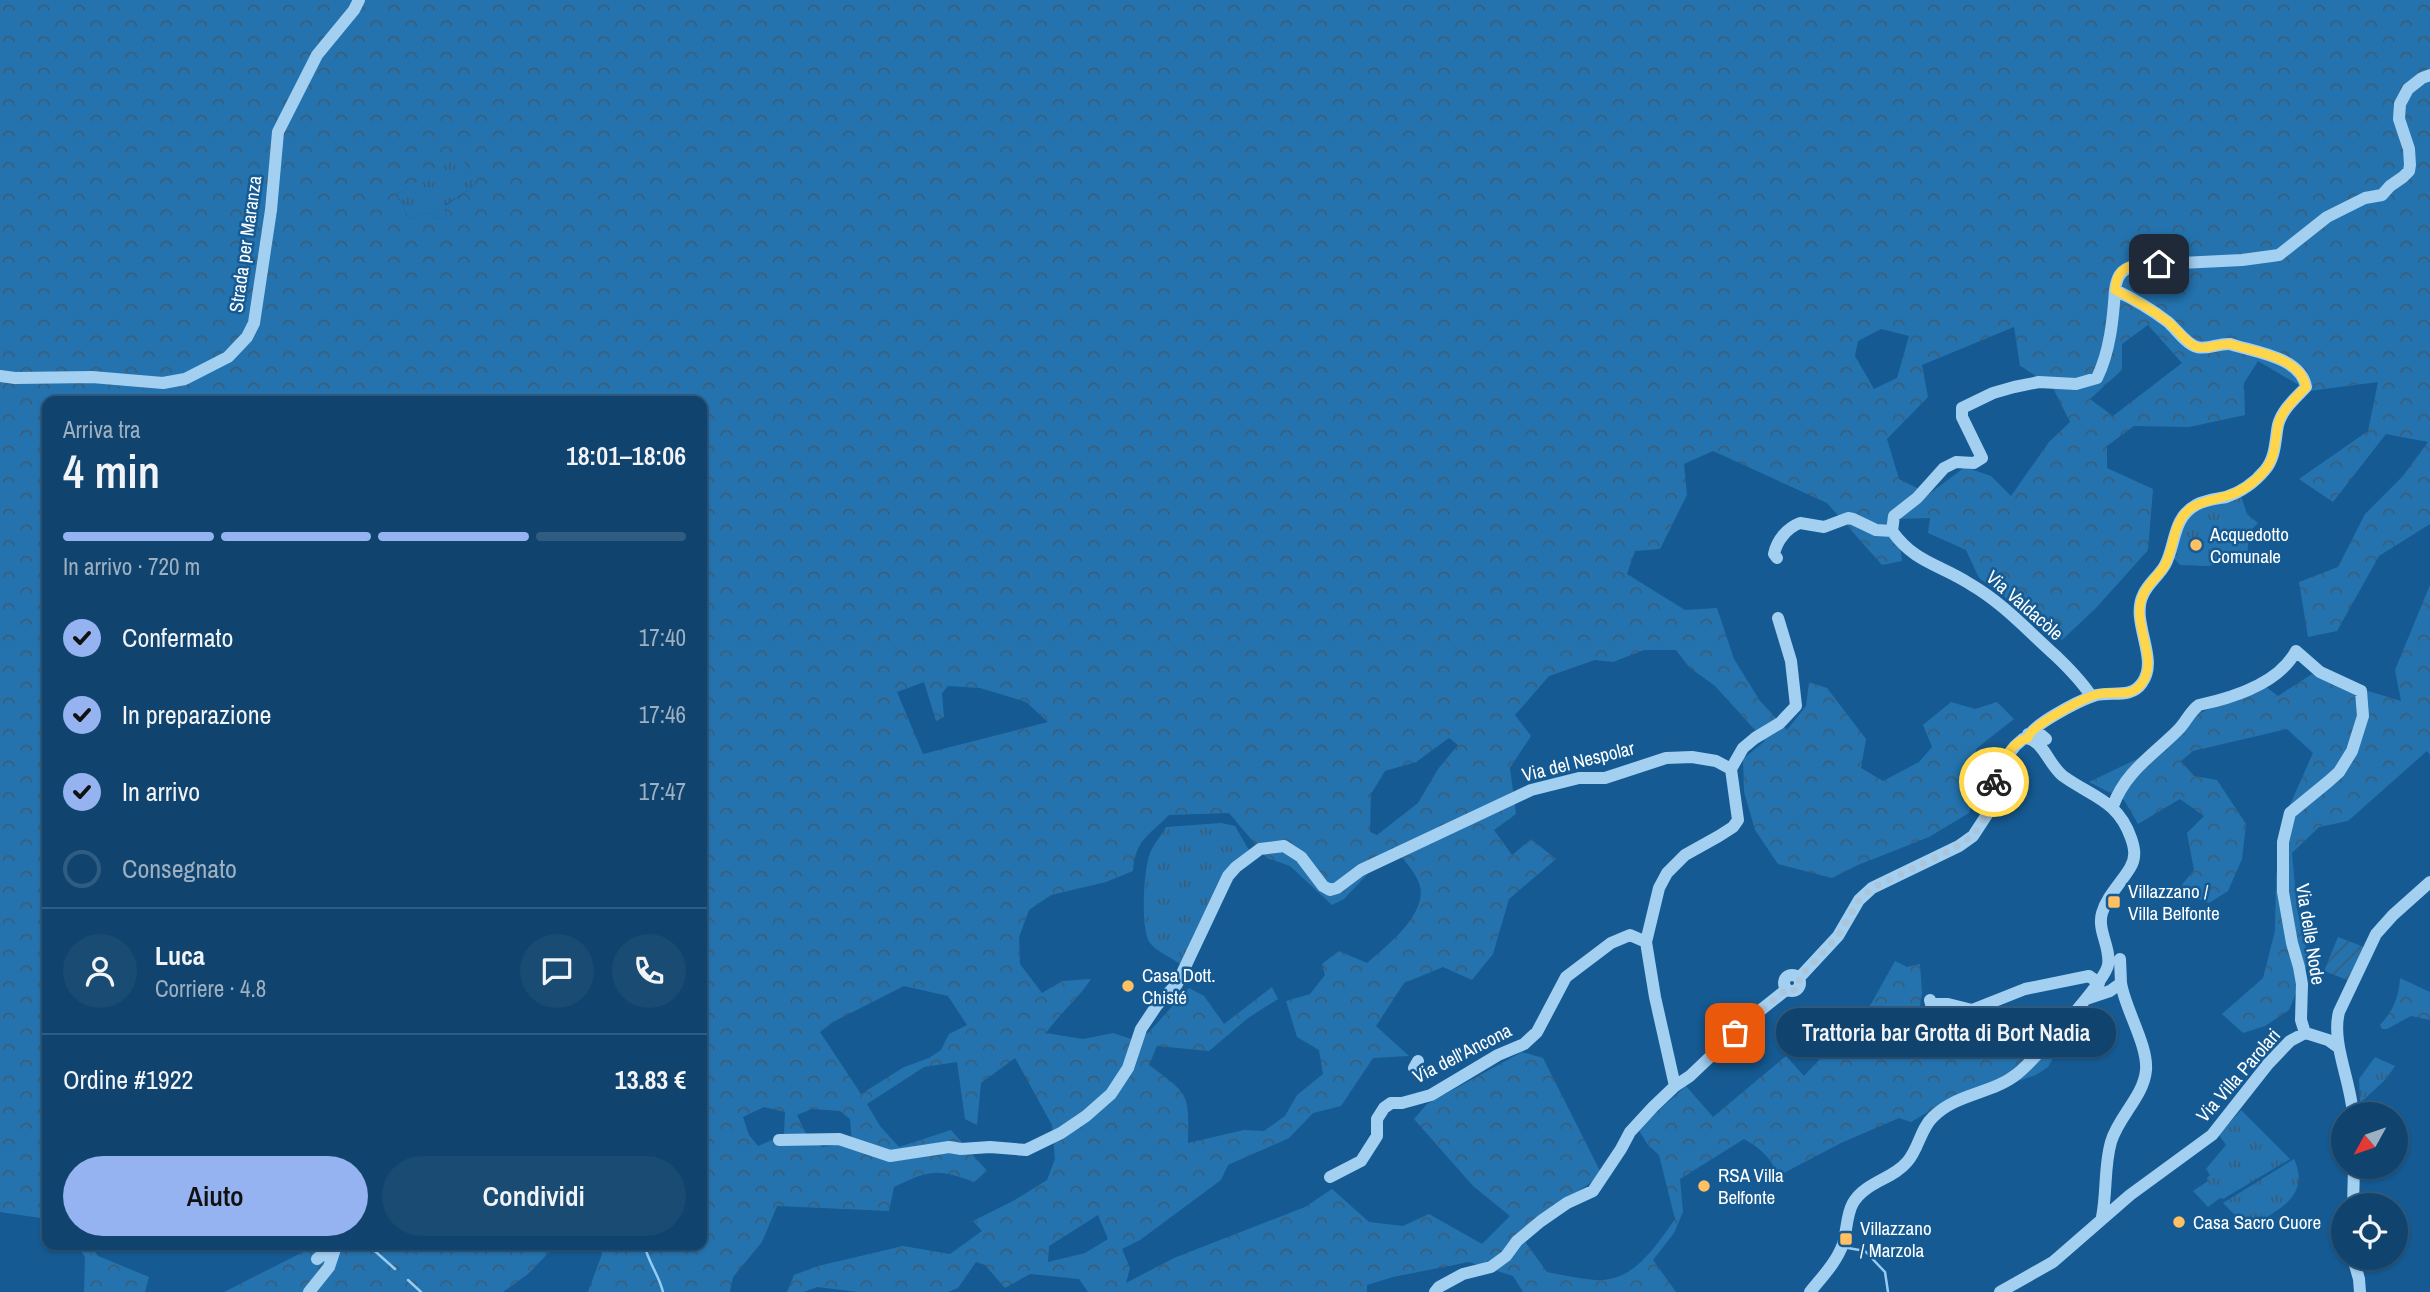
<!DOCTYPE html>
<html lang="it">
<head>
<meta charset="utf-8">
<style>
  body { margin:0; font-family:"Archivo Narrow",sans-serif; background:#194b73; color:#f1f3f6; height:100vh; display:flex; flex-direction:column; font-size:26px; white-space:nowrap }
  * { box-sizing:border-box; margin:0 }
  p { font-size:23px; color:#9cb0c2 }
  .icon { flex:none; width:38px; height:38px; fill:none; stroke:currentColor; stroke-width:2; stroke-linecap:round; stroke-linejoin:round }
  .map { position:relative; flex:1; overflow:hidden }
  .drawer { position:absolute; left:42px; top:396px; width:665px; height:854px; display:flex; flex-direction:column; background:#10446e; border-radius:14px; box-shadow:0 2px 5px #0004,0 0 0 2px #305c81 }
  .drawer>* { flex:none }
  .needle { width:46px; rotate:230deg }
  .fabs { position:absolute; left:2331px; top:1102px; display:grid; gap:14px }
  .fabs a { display:grid; place-items:center; width:77px; height:77px; border-radius:50%; background:#10446e; box-shadow:0 2px 5px #0004,0 0 0 2px #305c81; font-size:35px }
  .pin { position:absolute; display:grid; place-items:center; width:60px; height:60px; color:#fff; margin:-30px; border-radius:14px; box-shadow:0 4px 10px #0006 }
  .courier { position:absolute; display:grid; place-items:center; width:70px; height:70px; margin:-35px; border:5px solid #ffd54a; border-radius:50%; background:#fff; color:#222; box-shadow:0 2px 9px #0007 }
  .bubble { position:absolute; height:49px; border-radius:24px; background:#10446e; box-shadow:0 2px 5px #0004,0 0 0 2px #305c81; font-size:23px; font-weight:600; line-height:49px; text-align:center }
  .head em { font-style:normal; font-weight:600 }
  .head div { display:flex; flex-direction:column-reverse }
  .head { display:flex; align-items:center; justify-content:space-between; height:119px; padding:0 21px }
  h1 { font-size:46px; font-weight:600; line-height:52px }
  .bar { display:grid; grid-template-columns:repeat(4,1fr); gap:10px 7px; align-content:center; height:84px; padding:0 21px }
  .bar i { height:9px; border-radius:5px; background:#305c81 }
  .bar .active { background:#95b2f1 }
  .bar p { grid-column:span 4 }
  .line { display:flex; align-items:center; gap:18px; padding:0 21px; border-top:2px solid #305c81 }
  .line div { flex:1 }
  .round { display:grid; place-items:center; flex:none; width:74px; height:74px; border-radius:37px; background:#194b73 }
  ol { padding:0 21px; list-style:none }
  li { display:flex; align-items:center; gap:21px; height:77px }
  li p { margin-inline-start:auto }
  li .icon { padding:7px; border-radius:50%; background:#95b2f1; color:#111; stroke-width:4 }
  li:last-child { color:#9cb0c2 }
  li i { width:38px; height:38px; border:4px solid #305c81; border-radius:50% }
  .cta { display:flex; gap:14px; margin-top:auto; padding:14px 21px }
  .cta a { flex:1; height:80px; border-radius:42px; background:#95b2f1; color:#111; font-size:28px; font-weight:600; line-height:80px; text-align:center }
  .cta a+a { background:#194b73; color:#f1f3f6 }
  .map>svg:first-child { display:block }
  .grass { fill:url(#grass-tufts) }
  .forest { fill:url(#forest-crowns); fill-rule:evenodd }
  .garden { fill:url(#garden-furrows) }
  .lines { fill:none; stroke-linecap:round; stroke-linejoin:round }
  .stream { stroke:#95ccf4; stroke-width:2.5 }
  .minor { stroke:#a3cff1; stroke-width:12 }
  .done { stroke:#adc5d9; stroke-width:7; stroke-dasharray:0 12.6 }
  .route { stroke:#ffd54a; stroke-width:9 }
  .poi-dot { fill:#ffbf63; stroke:#155a92; stroke-width:2.5 }
  .labels { text-anchor:middle; stroke-width:5; stroke-linejoin:round; paint-order:stroke }
  .street-label { font-size:19px; fill:#fff; stroke:#155a92 }
  .poi-label { font-size:19px; fill:#fff; stroke:#155a92; text-anchor:start }
</style>
</head>
<body>
<div class="map">
<svg width="2430" height="1292" viewBox="0 0 2430 1292">
  <defs>
    <pattern id="grass-tufts" width="24" height="20" patternUnits="userSpaceOnUse" patternTransform="scale(1.75)"><rect width="24" height="20" fill="#2473af"/><path d="M3 7l-1-3M5 7V3M7 7l1-3M15 17l-1-3M17 17v-4M19 17l1-3" fill="none" stroke="#3a5e79"/></pattern>
    <pattern id="forest-crowns" width="20" height="18" patternUnits="userSpaceOnUse" patternTransform="scale(1.75)"><rect width="20" height="18" fill="#2473af"/><path d="M2 6a3 3 0 1 1 6 0M12 15a3 3 0 1 1 6 0" fill="none" stroke="#3a5e79"/></pattern>
    <pattern id="garden-furrows" width="10" height="10" patternUnits="userSpaceOnUse" patternTransform="scale(1.75)"><rect width="10" height="10" fill="#2473af"/><path d="M-1 1l2-2M0 10L10 0M9 11l2-2" fill="none" stroke="#3a5e79"/></pattern>
  </defs>
  <rect width="100%" height="100%" fill="#155a92"/>
  <path class="grass" d="M 461,154 L 475,185 L 445,205 L 446,217 L 435,219 L 432,212 L 409,219 L 397,194 Z
    M 2241,496 L 2247,514 L 2258,523 L 2249,532 L 2247,557 L 2208,566 L 2180,565 L 2173,557 L 2177,555 L 2175,551 L 2182,522 L 2192,511 Z
    M 1221,823 L 1235,826 L 1250,852 L 1182,965 C 1172,958 1157,952 1150,943 C 1140,929 1144,872 1149,856 C 1152,846 1161,836 1166,827 Z
    M 2375,1057 L 2395,1066 L 2386,1079 L 2360,1103 L 2359,1079 Z
    M 2241,1110 L 2290,1159 L 2223,1199 L 2220,1198 L 2208,1207 L 2193,1191 L 2208,1181 L 2207,1178 L 2210,1175 L 2206,1169 L 2226,1145 L 2219,1135 Z
    M 2294,1159 C 2312,1197 2275,1212 2248,1228 L 2223,1203 Z"/>
  <path class="forest" d="M 0,0 L 2430,0 L 2430,524 L 2379,556 L 2337,631 L 2308,637 L 2299,582 L 2338,567 L 2365,514 L 2403,476 L 2428,442 L 2386,434 L 2333,502 L 2299,479 L 2368,431 L 2378,382 L 2309,391 L 2258,361 L 2244,383 L 2245,415 L 2189,427 L 2134,426 L 2107,446 L 2107,468 L 2153,489 L 2148,550 L 2096,608 L 2062,640 L 1979,578 L 1966,550 L 1928,533 L 1930,518 L 1897,519 L 1902,561 L 1882,565 L 1827,503 L 1713,451 L 1684,464 L 1687,495 L 1660,549 L 1635,551 L 1627,574 L 1685,610 L 1717,608 L 1734,659 L 1760,701 L 1787,730 L 1806,706 L 1809,682 L 1827,688 L 1866,739 L 1861,768 L 1883,781 L 1919,762 L 1932,747 L 1923,725 L 1951,702 L 1975,709 L 1997,702 L 2014,719 L 1977,748 L 1968,770 L 1974,800 L 1969,813 L 1929,837 L 1858,865 L 1832,878 L 1778,864 L 1755,830 L 1744,792 L 1743,759 L 1765,741 L 1715,686 L 1689,667 L 1676,650 L 1644,650 L 1613,662 L 1595,660 L 1549,676 L 1515,715 L 1531,736 L 1510,768 L 1516,814 L 1494,830 L 1512,855 L 1531,839 L 1556,859 L 1509,899 L 1493,954 L 1472,980 L 1443,967 L 1404,983 L 1376,1026 L 1409,1056 L 1373,1058 L 1341,1106 L 1313,1113 L 1289,1138 L 1228,1165 L 1221,1180 L 1140,1240 L 1122,1249 L 1130,1268 L 1126,1283 L 1174,1258 L 1305,1207 L 1332,1189 L 1369,1222 L 1403,1226 L 1429,1214 L 1482,1244 L 1510,1216 L 1473,1186 L 1414,1119 L 1427,1104 L 1522,1052 L 1543,1058 L 1602,1175 L 1518,1232 L 1547,1272 C 1563,1275 1580,1279 1596,1280 C 1634,1282 1655,1247 1675,1219 L 1659,1155 L 1648,1145 L 1638,1129 L 1686,1086 L 1713,1117 L 1786,1056 L 1804,1076 L 1871,1004 L 1895,961 L 1907,967 L 1920,964 L 1922,993 L 1917,1027 L 1941,1057 L 2032,1038 L 2049,1021 L 2066,1035 L 2048,1067 L 2036,1075 L 1935,1108 L 1911,1122 L 1899,1118 L 1841,1143 L 1778,1176 C 1772,1158 1760,1148 1744,1139 L 1680,1179 L 1683,1212 L 1674,1233 L 1653,1260 L 1676,1292 L 1523,1292 L 1513,1276 L 1469,1262 L 1393,1277 L 1367,1285 L 1367,1292 L 1088,1292 L 1079,1279 L 1030,1274 L 1005,1288 L 985,1265 L 976,1262 L 958,1288 L 948,1292 L 858,1292 L 817,1287 L 804,1292 L 787,1292 L 794,1275 L 818,1266 L 903,1246 L 950,1254 L 982,1231 L 973,1221 L 1013,1201 L 1047,1180 L 1055,1159 L 1052,1125 L 1015,1058 L 981,1083 L 977,1125 L 965,1119 L 957,1062 L 924,1067 L 867,1104 L 880,1126 L 899,1147 L 951,1130 L 987,1171 L 974,1182 C 936,1168 930,1170 894,1187 L 889,1211 L 777,1206 L 762,1242 L 733,1277 L 730,1292 L 588,1292 L 602,1254 L 599,1244 L 702,1244 L 702,401 L 47,401 L 47,1219 L 0,1212 ZM 461,155 L 475,185 L 445,206 L 446,217 L 435,219 L 432,212 L 409,219 L 397,194 ZM 2148,325 L 2182,363 L 2113,416 L 2090,399 L 2122,370 L 2122,344 ZM 2014,327 L 2020,366 L 2052,386 L 2070,422 L 2049,442 L 2011,496 L 1991,476 L 1965,467 L 1929,494 L 1899,479 L 1887,439 L 1928,397 L 1922,365 ZM 1881,329 L 1909,336 L 1897,378 L 1874,389 L 1855,356 L 1858,341 ZM 924,682 L 936,721 L 944,717 L 942,693 L 948,686 L 980,688 L 1026,702 L 1048,722 L 923,754 L 897,692 ZM 1449,738 L 1458,745 L 1438,769 L 1418,803 L 1377,835 L 1370,832 L 1371,794 L 1385,771 L 1416,762 ZM 1229,813 L 1267,858 L 1290,866 L 1332,905 L 1344,899 L 1393,847 C 1401,857 1415,871 1419,883 C 1430,912 1387,946 1367,963 L 1339,951 L 1322,964 L 1325,975 L 1310,994 L 1286,1001 L 1297,1037 L 1319,1050 L 1323,1074 L 1297,1095 L 1285,1116 L 1264,1131 L 1244,1130 L 1188,1143 C 1189,1092 1189,1095 1149,1065 L 1157,1046 L 1209,1051 L 1248,1018 L 1278,999 L 1272,987 L 1224,1024 L 1204,996 L 1189,988 L 1148,1033 L 1131,1039 L 1113,1033 L 1083,1039 L 1046,1033 C 1060,1013 1078,999 1091,979 L 1062,981 L 1042,993 L 1020,964 L 1019,937 L 1029,910 L 1051,895 L 1106,882 L 1133,871 C 1134,842 1150,834 1169,815 ZM 904,986 L 948,996 L 967,1025 L 949,1034 L 941,1050 L 929,1058 L 904,1067 L 861,1094 L 820,1032 L 833,1022 ZM 764,1107 L 785,1112 L 784,1135 L 758,1146 L 749,1135 L 743,1117 ZM 812,1109 L 840,1111 L 850,1119 L 852,1143 L 822,1147 L 805,1132 L 797,1115 ZM 1098,1215 L 1108,1239 L 1085,1253 L 1048,1262 L 1049,1246 Z
    M 2430,585 L 2430,755 L 2427,751 L 2348,821 L 2319,827 L 2292,853 L 2297,909 L 2309,961 L 2289,1010 L 2265,1026 L 2243,1033 L 2222,1014 L 2263,978 L 2275,931 L 2276,876 L 2289,807 L 2313,753 L 2287,729 L 2193,751 L 2181,761 L 2194,776 L 2217,780 L 2246,824 L 2242,859 L 2228,891 L 2209,903 L 2177,891 L 2194,870 L 2187,833 L 2204,816 L 2180,799 L 2138,824 L 2124,800 L 2089,782 L 2139,758 L 2195,715 L 2265,686 L 2278,696 L 2312,674 L 2401,701 L 2395,670 Z
    M 2400,978 L 2430,992 L 2430,1020 L 2411,1016 L 2387,1029 L 2382,1029 L 2380,1025 C 2393,1011 2399,997 2400,978 Z
    M 76,1244 L 89,1244 L 98,1256 L 149,1277 L 145,1292 L 84,1292 L 85,1257 Z
    M 294,1244 L 557,1244 L 528,1274 L 503,1292 L 224,1292 L 301,1253 Z"/>
  <path class="garden" d="M 2338,937 L 2364,947 L 2350,981 L 2324,971 Z"/>
  <g class="lines">
    <path class="stream" d="M 367,1244 L 395,1269
      M 644,1244 C 648,1262 659,1275 663,1292
      M 1848,1248 L 1865,1251 L 1885,1272 L 1888,1292
      M 408,1280 L 421,1292"/>
    <path class="minor" d="M 0,376 L 15,378 L 92,377 L 163,383 L 185,379 L 228,357 L 247,337 L 254,323 L 271,210 L 278,132 L 317,55 L 354,10 L 359,0
      M 1892,531 L 1894,516 L 1917,498 L 1944,468 L 1956,462 L 1974,463 L 1982,458 L 1962,417 L 1962,408 L 1993,393 L 2014,387 L 2039,382 L 2076,384 L 2097,378 C 2110,351 2113,320 2115,290
      M 1777,558 L 1774,554 C 1777,540 1787,528 1800,523 L 1824,527 L 1848,518 L 1853,519 L 1876,530 L 1892,531 C 1915,563 1939,564 1970,584 C 2003,603 2028,631 2056,656 C 2069,669 2081,680 2091,696
      M 2028,734 L 2039,733 L 2046,739
      M 2028,738 C 2031,725 2079,701 2093,696 C 2110,690 2130,700 2142,683 C 2160,659 2130,622 2143,595 C 2148,583 2159,576 2165,565 C 2176,545 2172,518 2196,505 C 2205,500 2216,499 2226,497 C 2241,492 2255,482 2265,470 C 2276,457 2275,440 2278,425 C 2282,409 2296,398 2306,387 C 2301,357 2254,352 2230,344 C 2219,343 2207,350 2197,347 C 2186,344 2176,329 2168,322 C 2151,309 2134,299 2115,290 C 2117,273 2124,267 2140,265 L 2242,260 L 2279,255 L 2327,217 L 2365,198 L 2382,195 L 2390,186 L 2403,177 L 2409,171 L 2410,165 L 2409,149 L 2399,119 L 2400,104 L 2408,89 L 2422,78 L 2430,75
      M 1731,769 L 1743,748 L 1755,738 L 1780,723 L 1796,706 L 1791,661 L 1778,618
      M 2113,806 C 2125,772 2153,755 2177,731 C 2186,723 2189,712 2199,705 C 2232,698 2279,683 2296,651 L 2320,672 L 2361,691 L 2363,716 L 2352,751 L 2339,772 L 2329,781 L 2290,813 L 2283,842 L 2283,892 L 2292,943 L 2299,967 L 2302,984 L 2301,1020 L 2305,1033
      M 2120,959 L 2121,983
      M1784 983a8 8 0 1 1 16 0a8 8 0 1 1-16 0Z
      M 1799,978 L 1838,936 L 1859,900 L 1872,888 L 1959,846 L 1973,836 L 1988,813 L 1999,767 L 2015,746 L 2023,739 L 2028,738
      M 2086,999 L 2110,991 L 2121,983 C 2125,1009 2148,1045 2146,1070 C 2144,1096 2118,1117 2111,1142 C 2104,1166 2107,1192 2102,1217
      M 1930,1000 L 1931,1004 L 1948,1004 L 1972,1010 L 2025,989 L 2089,976 L 2099,983
      M 1414,1068 L 1418,1061
      M 2353,1115 C 2351,1081 2331,1043 2339,1012 L 2376,934 L 2393,915 L 2430,882
      M 779,1140 L 839,1139 L 890,1156 L 949,1147 L 961,1149 L 990,1147 L 1026,1150 L 1061,1133 L 1086,1116 L 1111,1094 L 1128,1068 L 1141,1029 L 1157,1005 L 1177,984 L 1228,876 L 1236,867 L 1260,849 L 1284,846 L 1301,857 L 1323,886 L 1330,890 L 1337,888 L 1361,870 L 1531,790 L 1579,778 L 1605,778 L 1666,758 L 1692,757 L 1716,761 L 1731,769 L 1738,820 L 1733,827 L 1719,836 L 1685,855 L 1667,873 L 1659,888 L 1646,942 L 1655,997 L 1675,1086
      M 1330,1177 L 1361,1161 L 1377,1136 L 1377,1119 L 1384,1108 L 1391,1103 L 1402,1103 L 1431,1095 L 1498,1055 L 1524,1044 L 1537,1032 L 1566,977 L 1611,943 L 1630,935 L 1646,942
      M 2353,1206 L 2354,1167
      M 2353,1258 L 2359,1279 L 2360,1292
      M 309,1292 L 329,1267 L 335,1249 L 326,1252 L 317,1259
      M 1435,1292 L 1439,1287 L 1463,1274 L 1491,1267 L 1506,1256 L 1517,1241 L 1541,1221 L 1567,1203 L 1593,1191 L 1621,1149 L 1630,1132 L 1653,1107 L 1675,1086 L 1690,1076 L 1752,1017 L 1787,989
      M 1810,1292 C 1822,1277 1836,1263 1843,1244 C 1847,1232 1846,1215 1853,1203 C 1865,1182 1893,1179 1907,1162 C 1919,1149 1920,1129 1933,1117 C 1957,1093 1992,1094 2017,1074 C 2034,1060 2105,982 2108,965 C 2111,947 2097,931 2102,913 C 2107,896 2121,883 2130,868 C 2136,858 2135,849 2131,838 C 2118,800 2092,797 2063,776 C 2049,765 2045,744 2028,738
      M 2000,1292 L 2053,1262 L 2130,1195 L 2212,1135 L 2268,1064 L 2290,1041 L 2305,1033 L 2309,1034 L 2328,1040 L 2339,1048"/>
  </g>
  <g class="lines">
    <path class="done" d="M 1735,1033 L 1787,989 L 1791,991 L 1797,989 L 1800,984 L 1799,978 L 1838,936 L 1859,900 L 1872,888 L 1951,850 L 1973,836 L 1988,813 L 1994,782"/>
    <path class="route" d="M 1994,782 C 1998,766 2011,742 2028,738 C 2031,725 2084,698 2098,694 C 2114,690 2131,699 2142,683 C 2160,658 2130,623 2143,595 C 2148,583 2159,576 2165,565 C 2175,547 2172,522 2191,508 C 2201,501 2214,500 2226,496 C 2241,492 2255,482 2265,470 C 2276,457 2275,440 2278,425 C 2282,409 2296,398 2306,387 C 2301,357 2254,352 2230,344 C 2219,343 2207,350 2197,347 C 2188,345 2176,328 2168,322 C 2151,309 2134,299 2115,290 C 2117,262 2137,264 2159,264"/>
  </g>
  <g class="poi-dot">
    <circle cx="2196" cy="545" r="7"/>
    <rect x="2107" y="895" width="14" height="14" rx="3.5"/>
    <circle cx="1128" cy="986" r="7"/>
    <circle cx="1704" cy="1186" r="7"/>
    <circle cx="2179" cy="1222" r="7"/>
    <rect x="1839" y="1232" width="14" height="14" rx="3.5"/>
  </g>
  <g class="labels">
    <g class="street-label">
      <text transform="translate(245 244) rotate(-82)" y="7">Strada per Maranza</text>
      <text transform="translate(2025 605) rotate(41)" y="7">Via Valdacòle</text>
      <text transform="translate(1578 761) rotate(-14)" y="7">Via del Nespolar</text>
      <text transform="translate(2311 934) rotate(81)" y="7">Via delle Node</text>
      <text transform="translate(1462 1053) rotate(-27)" y="7">Via dell'Ancona</text>
      <text transform="translate(2238 1075) rotate(-49)" y="7">Via Villa Parolari</text>
    </g>
    <g class="poi-label">
      <text x="2210" y="541">Acquedotto<tspan x="2210" dy="22">Comunale</tspan></text>
      <text x="2128" y="898">Villazzano /<tspan x="2128" dy="22">Villa Belfonte</tspan></text>
      <text x="1142" y="982">Casa Dott.<tspan x="1142" dy="22">Chisté</tspan></text>
      <text x="1718" y="1182">RSA Villa<tspan x="1718" dy="22">Belfonte</tspan></text>
      <text x="2193" y="1229">Casa Sacro Cuore</text>
      <text x="1860" y="1235">Villazzano<tspan x="1860" dy="22">/ Marzola</tspan></text>
    </g>
  </g>
</svg>
<div class="fabs">
<a><svg class="needle" viewBox="-14 -14 28 28"><path d="M0-13l5 13h-10z" fill="#e53935"/><path d="M0 13l5-13h-10z" fill="#9cb0c2"/></svg></a>
<a><svg class="icon" aria-label="locate" viewBox="0 0 24 24"><circle cx="12" cy="12" r="6"/><path d="M12 2v4M12 18v4M2 12h4M18 12h4"/></svg></a>
</div>
<div class="pin" style="left:1735px;top:1033px;background:#ea580c"><svg class="icon" aria-label="bag" viewBox="0 0 24 24"><path d="M5 8h14l-1 12H6zM9 8a3 3 0 0 1 6 0"/></svg></div>
<div class="pin" style="left:2159px;top:264px;background:#1f2937"><svg class="icon" aria-label="home" viewBox="0 0 24 24"><path d="M3 11l9-7 9 7M6 9v11h12V9"/></svg></div>
<div class="courier" style="left:1994px;top:782px"><svg class="icon" aria-label="bike" viewBox="0 0 24 24"><circle cx="6" cy="16" r="4"/><circle cx="18" cy="16" r="4"/><path d="M6 16l4-8h5l3 8M10 8l3 8H6M13 5h3"/></svg></div>
<div class="bubble" style="left:1776px;top:1008px;width:340px">Trattoria bar Grotta di Bort Nadia</div>
<section class="drawer">
<div class="head"><div><h1>4 min</h1><p>Arriva tra</p></div><em>18:01–18:06</em></div>
<div class="bar"><i class="active"></i><i class="active"></i><i class="active"></i><i></i><p>In arrivo · 720 m</p></div>
<ol>
<li><svg class="icon" aria-label="check" viewBox="0 0 24 24"><path d="M5 12l5 5 9-10"/></svg>Confermato<p>17:40</p></li>
<li><svg class="icon" aria-label="check" viewBox="0 0 24 24"><path d="M5 12l5 5 9-10"/></svg>In preparazione<p>17:46</p></li>
<li><svg class="icon" aria-label="check" viewBox="0 0 24 24"><path d="M5 12l5 5 9-10"/></svg>In arrivo<p>17:47</p></li>
<li><i></i>Consegnato</li>
</ol>
<div class="line" style="height:126px"><a class="round"><svg class="icon" aria-label="person" viewBox="0 0 24 24"><circle cx="12" cy="8" r="4"/><path d="M4 21q1-7 8-7t8 7"/></svg></a><div><b>Luca</b><p>Corriere · 4.8</p></div><a class="round"><svg class="icon" aria-label="chat" viewBox="0 0 24 24"><path d="M4 5h16v11H9l-5 4z"/></svg></a><a class="round"><svg class="icon" aria-label="phone" viewBox="0 0 24 24"><path d="M5 4h4l2 5-3 2q2 4 5 5l2-3 5 2v4C11 20 4 13 5 4z"/></svg></a></div>
<div class="line" style="height:91px"><div>Ordine #1922</div><b>13.83 €</b></div>
<div class="cta"><a>Aiuto</a><a>Condividi</a></div>
</section>
</div>
</body>
</html>
